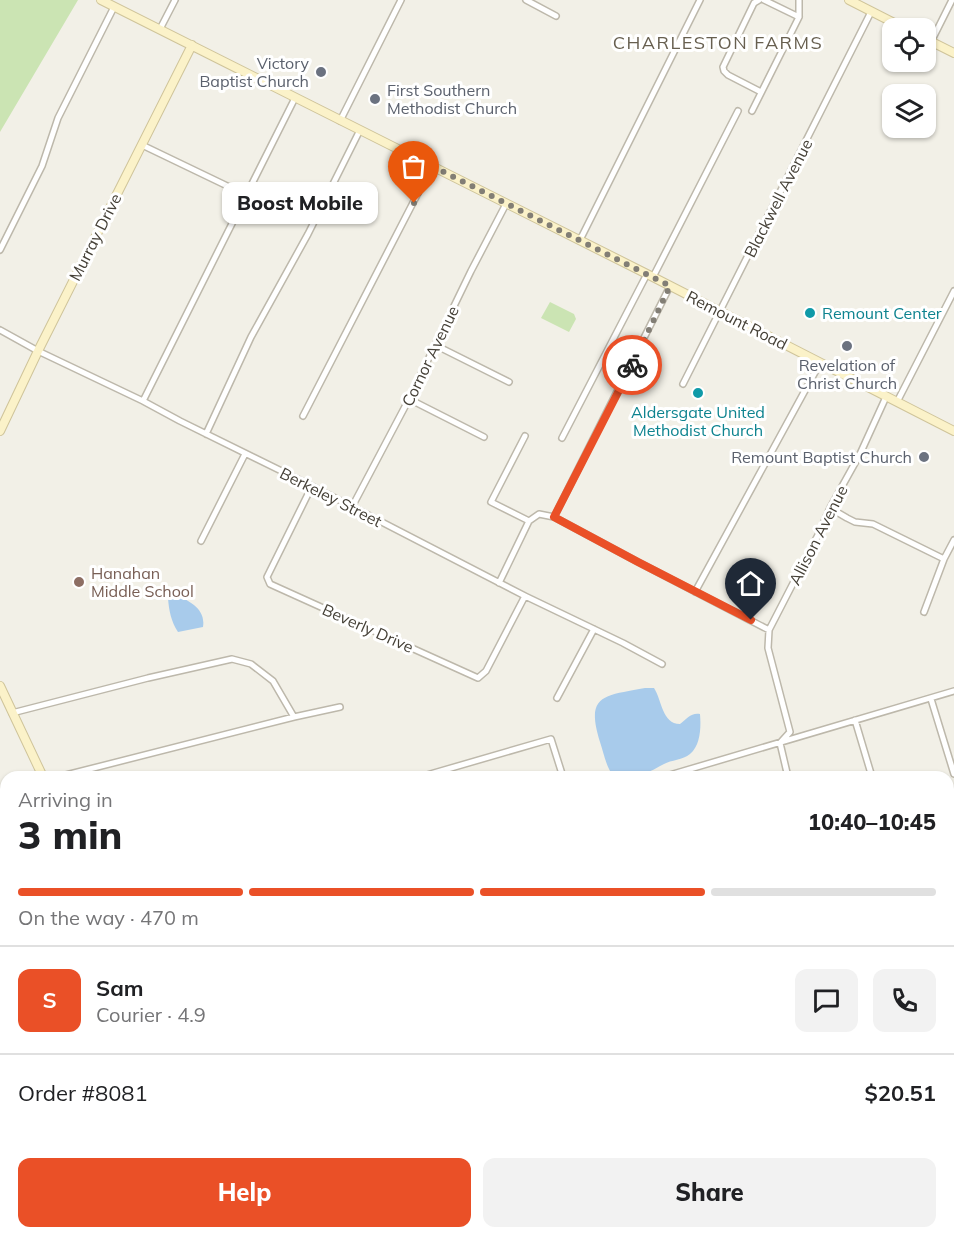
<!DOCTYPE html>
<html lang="en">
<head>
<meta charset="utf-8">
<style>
  body { margin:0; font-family:Mulish,sans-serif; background:#f2f2f2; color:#202124; height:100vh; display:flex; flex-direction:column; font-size:22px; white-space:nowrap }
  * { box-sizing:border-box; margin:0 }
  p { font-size:20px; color:#757577 }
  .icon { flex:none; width:33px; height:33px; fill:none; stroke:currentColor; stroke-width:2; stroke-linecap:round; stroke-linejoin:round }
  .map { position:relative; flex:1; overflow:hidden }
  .panel { position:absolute; left:0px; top:771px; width:954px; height:468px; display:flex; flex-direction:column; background:#fff; border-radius:18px 18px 0 0; box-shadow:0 2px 4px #0004 }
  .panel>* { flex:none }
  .controls { position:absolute; left:882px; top:18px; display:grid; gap:12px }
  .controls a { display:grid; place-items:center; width:54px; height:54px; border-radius:12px; background:#fff; box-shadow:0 2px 4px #0004; font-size:30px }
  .pin { position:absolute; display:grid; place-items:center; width:51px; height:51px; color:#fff; margin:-62px -26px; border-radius:50% 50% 50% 0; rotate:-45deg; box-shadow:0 0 6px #0007 }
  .pin .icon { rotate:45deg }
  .courier { position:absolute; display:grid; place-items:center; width:60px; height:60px; margin:-30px; border:4px solid #ea5027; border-radius:50%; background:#fff; color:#222; box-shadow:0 2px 8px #0007 }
  .bubble { position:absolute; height:42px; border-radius:12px; background:#fff; box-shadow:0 2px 4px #0004; font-size:20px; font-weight:800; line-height:42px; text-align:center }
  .overview em { font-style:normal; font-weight:800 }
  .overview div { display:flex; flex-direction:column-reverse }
  .overview { display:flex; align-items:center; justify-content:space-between; height:102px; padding:0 18px }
  h1 { font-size:39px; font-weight:800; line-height:45px }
  .bar { display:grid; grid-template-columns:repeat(4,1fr); gap:9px 6px; align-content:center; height:72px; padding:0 18px }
  .bar i { height:8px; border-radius:4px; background:#e0e0e0 }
  .bar .active { background:#ea5027 }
  .bar p { grid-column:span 4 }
  .line { display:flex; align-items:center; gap:15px; padding:0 18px; border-top:2px solid #e0e0e0 }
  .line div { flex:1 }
  .round { display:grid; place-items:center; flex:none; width:63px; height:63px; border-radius:12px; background:#f2f2f2 }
  .cta { display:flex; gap:12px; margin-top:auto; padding:12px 18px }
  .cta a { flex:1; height:69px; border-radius:12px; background:#ea5027; color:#fff; font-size:24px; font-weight:800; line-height:69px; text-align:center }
  .cta a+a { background:#f2f2f2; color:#202124 }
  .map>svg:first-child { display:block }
  .green { fill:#cbe4b3 }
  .water { fill:#a8cbeb }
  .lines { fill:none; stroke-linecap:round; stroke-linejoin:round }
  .stream { stroke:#a8cbeb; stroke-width:1.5 }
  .street-casing { stroke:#bdb8ab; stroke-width:8 }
  .secondary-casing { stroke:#cfc49a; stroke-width:10 }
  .street { stroke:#fff; stroke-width:5 }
  .secondary { stroke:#fbf2c9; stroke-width:8 }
  .done { stroke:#827e75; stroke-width:6; stroke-dasharray:0 10.8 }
  .route { stroke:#ea5027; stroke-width:8 }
  .worship-dot { fill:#6b7280; stroke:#fff; stroke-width:2 }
  .culture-dot { fill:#0f9aa8; stroke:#fff; stroke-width:2 }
  .education-dot { fill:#8d6e63; stroke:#fff; stroke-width:2 }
  .labels { text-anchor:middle; stroke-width:6; stroke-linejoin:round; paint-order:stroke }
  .worship-label { font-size:16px; fill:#5b616d; stroke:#fff; text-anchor:end }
  .street-label { font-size:16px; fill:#454037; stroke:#fff }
  .culture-label { font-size:16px; fill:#0d838f; stroke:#fff; text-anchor:start }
  .education-label { font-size:16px; fill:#785e54; stroke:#fff; text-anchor:start }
  .neighbourhood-label { font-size:18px; letter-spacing:1.5px; fill:#675f4f; stroke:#fff }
</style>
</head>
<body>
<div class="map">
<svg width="954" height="1239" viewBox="0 0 954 1239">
  <rect width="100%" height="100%" fill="#f2f0e7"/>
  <path class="green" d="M 0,0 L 78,0 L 0,132 Z
    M 550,302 L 574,314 L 576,319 L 569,332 L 541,318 Z"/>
  <path class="water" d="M 175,593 C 189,602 206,608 203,627 L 178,632 C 171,621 169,611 168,598 Z
    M 645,688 L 654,688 C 662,700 662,724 680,724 C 686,719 692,712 700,714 C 701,726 701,745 690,754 C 683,760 671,760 664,764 C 642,776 639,777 614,777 C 606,767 604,754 600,742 C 585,694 604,696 645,688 Z
    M 64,1233 L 90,1233 L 93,1239 L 67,1239 Z"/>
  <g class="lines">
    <path class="stream" d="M 1,1136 L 6,1140
      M 37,1233 L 39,1239"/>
    <defs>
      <path id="street" d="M 526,0 L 556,16
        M 759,0 L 754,3 L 723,67 L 724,71 L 728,75 L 761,92
        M 764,0 L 799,17
        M 160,29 L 175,0
        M 931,42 L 952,0
        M 752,111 L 799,17 L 799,0
        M 340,121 L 401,0
        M 142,145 L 246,195
        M 578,240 L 582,236 L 700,0
        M 0,250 L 42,166 L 58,118 L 114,7
        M 653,277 L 738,111
        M 0,330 L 38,351 L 143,401 L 180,421 L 312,486 L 525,596 L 623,643 L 662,664
        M 435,345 L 509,382
        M 683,384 L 871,12
        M 409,399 L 484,437
        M 143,401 L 295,98
        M 897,402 L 954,291
        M 303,416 L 432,166
        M 206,434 L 251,337 L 308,234 L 360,130
        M 525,436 L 491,502 L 529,521
        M 562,438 L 647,274
        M 312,486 L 267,577 L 270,584 L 478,678 L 486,671 L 525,596
        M 352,507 L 409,399 L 471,271 L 506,204
        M 830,508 L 847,518 L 855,522 L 873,524 L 944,559
        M 554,517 L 670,286
        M 201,541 L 245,454
        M 499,583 L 529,521 L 539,514 L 554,517 L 638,562 L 769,630
        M 695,592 L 820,363
        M 924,612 L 944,559 L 954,540
        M 557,698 L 594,629
        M 931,699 L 954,774
        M 12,713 L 148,678 L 232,659 L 251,664 L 273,681 L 294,717
        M 855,720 L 872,777
        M 58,777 L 294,717 L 340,707
        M 420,777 L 551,739 L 563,777
        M 663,777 L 954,691
        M 788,777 L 780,743 L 790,732 L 768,648 L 769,630 L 819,533 L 830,508 L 860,454 L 886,397
        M 0,796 L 6,794
        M 0,872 L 6,870
        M 0,947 L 6,954
        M 948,1067 L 954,1066
        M 948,1112 L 954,1130
        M 948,1196 L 954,1194
        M 129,1233 L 132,1239
        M 340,1233 L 342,1239
        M 441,1233 L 442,1239
        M 791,1233 L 793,1239
        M 800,1239 L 821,1233"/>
      <path id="secondary" d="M 101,0 L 647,274 L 954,431
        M 849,0 L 904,28
        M 926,39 L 954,53
        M 0,431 L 38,351 L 192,45
        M 0,686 L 43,777
        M 948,952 L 954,950
        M 0,1189 L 6,1189
        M 245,1233 L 248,1239"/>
    </defs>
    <use href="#street" class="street-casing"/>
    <use href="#secondary" class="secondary-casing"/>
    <use href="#street" class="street"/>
    <use href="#secondary" class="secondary"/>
  </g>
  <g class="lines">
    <path class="done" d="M 414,203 L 432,166 L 670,286 L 632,365"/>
    <path class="route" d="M 632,365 L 554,517 L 638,562 L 751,620"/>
  </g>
  <g class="worship-dot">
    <circle cx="321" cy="72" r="6"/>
    <circle cx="375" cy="99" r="6"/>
    <circle cx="847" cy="346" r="6"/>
    <circle cx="924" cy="457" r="6"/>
  </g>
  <g class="culture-dot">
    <circle cx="810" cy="313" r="6"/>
    <circle cx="698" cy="393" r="6"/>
  </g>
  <circle class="education-dot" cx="79" cy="582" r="6"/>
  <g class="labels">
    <g class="worship-label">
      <text x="309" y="69">Victory<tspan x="309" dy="18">Baptist Church</tspan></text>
      <text x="387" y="96" text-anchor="start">First Southern<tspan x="387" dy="18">Methodist Church</tspan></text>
      <text x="847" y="371" text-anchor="middle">Revelation of<tspan x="847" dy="18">Christ Church</tspan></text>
      <text x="912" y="463">Remount Baptist Church</text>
    </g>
    <g class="street-label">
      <text transform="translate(778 198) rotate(-63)" y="6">Blackwell Avenue</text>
      <text transform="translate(95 237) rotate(-63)" y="6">Murray Drive</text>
      <text transform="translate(737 320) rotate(27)" y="6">Remount Road</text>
      <text transform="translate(430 356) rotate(-64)" y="6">Cornor Avenue</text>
      <text transform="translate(331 497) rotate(27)" y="6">Berkeley Street</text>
      <text transform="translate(818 535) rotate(-63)" y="6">Allison Avenue</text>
      <text transform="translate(368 628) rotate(24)" y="6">Beverly Drive</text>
    </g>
    <g class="culture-label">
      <text x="822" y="319">Remount Center</text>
      <text x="698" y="418" text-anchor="middle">Aldersgate United<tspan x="698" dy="18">Methodist Church</tspan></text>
    </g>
    <g class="education-label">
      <text x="91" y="579">Hanahan<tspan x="91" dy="18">Middle School</tspan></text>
    </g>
    <g class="neighbourhood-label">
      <text x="718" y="49">CHARLESTON FARMS</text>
    </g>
  </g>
</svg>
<div class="controls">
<a><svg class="icon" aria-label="locate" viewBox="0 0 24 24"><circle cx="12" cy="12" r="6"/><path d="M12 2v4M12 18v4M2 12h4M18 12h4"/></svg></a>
<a><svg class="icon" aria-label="layers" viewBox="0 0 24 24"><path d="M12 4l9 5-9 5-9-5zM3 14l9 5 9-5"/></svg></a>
</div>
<div class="pin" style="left:414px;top:203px;background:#ea580c"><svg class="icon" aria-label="bag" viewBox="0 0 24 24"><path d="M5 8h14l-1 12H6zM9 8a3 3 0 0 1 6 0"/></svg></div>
<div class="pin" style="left:751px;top:620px;background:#1f2937"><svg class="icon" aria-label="home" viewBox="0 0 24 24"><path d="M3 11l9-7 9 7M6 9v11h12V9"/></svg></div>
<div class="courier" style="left:632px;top:365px"><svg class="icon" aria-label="bike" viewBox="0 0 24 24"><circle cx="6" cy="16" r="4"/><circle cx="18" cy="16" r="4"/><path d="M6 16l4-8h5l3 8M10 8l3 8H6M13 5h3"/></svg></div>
<div class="bubble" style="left:222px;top:182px;width:156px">Boost Mobile</div>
<section class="panel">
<div class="overview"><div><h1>3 min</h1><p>Arriving in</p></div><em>10:40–10:45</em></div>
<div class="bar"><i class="active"></i><i class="active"></i><i class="active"></i><i></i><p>On the way · 470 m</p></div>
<div class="line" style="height:108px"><b class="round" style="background:#ea5027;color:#fff">S</b><div><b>Sam</b><p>Courier · 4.9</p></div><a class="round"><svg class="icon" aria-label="chat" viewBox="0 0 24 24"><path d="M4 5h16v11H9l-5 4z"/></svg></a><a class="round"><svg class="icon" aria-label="phone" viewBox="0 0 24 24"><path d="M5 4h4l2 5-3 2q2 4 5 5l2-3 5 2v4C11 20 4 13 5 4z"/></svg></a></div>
<div class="line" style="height:78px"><div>Order #8081</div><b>$20.51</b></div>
<div class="cta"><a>Help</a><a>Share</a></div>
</section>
</div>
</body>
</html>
